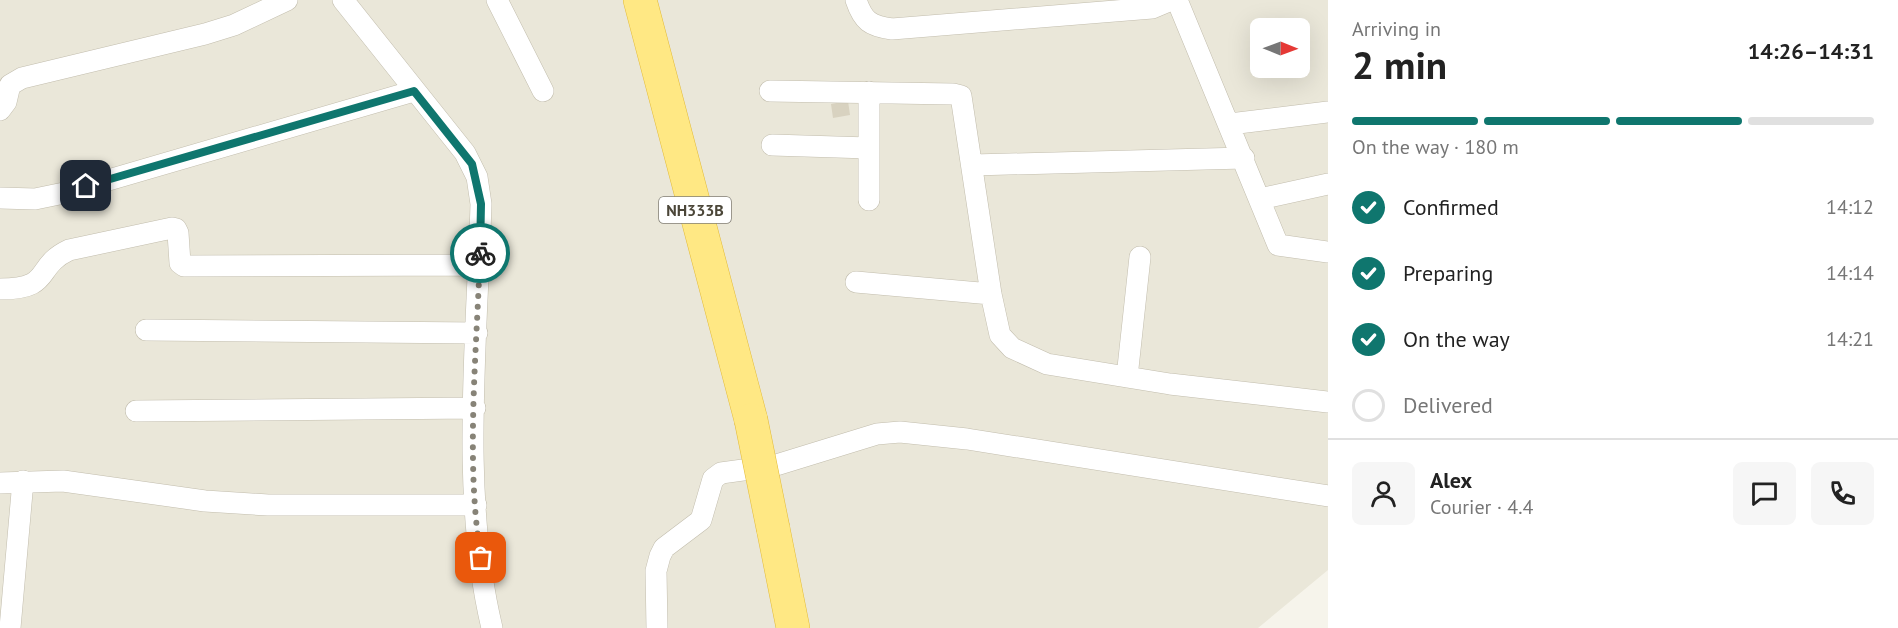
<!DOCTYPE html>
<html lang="en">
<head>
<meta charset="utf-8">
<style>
  body { margin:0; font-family:"PT Sans",sans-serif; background:#f6f6f6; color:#222; height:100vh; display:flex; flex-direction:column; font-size:22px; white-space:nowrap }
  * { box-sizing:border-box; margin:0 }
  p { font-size:20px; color:#767676 }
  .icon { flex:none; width:33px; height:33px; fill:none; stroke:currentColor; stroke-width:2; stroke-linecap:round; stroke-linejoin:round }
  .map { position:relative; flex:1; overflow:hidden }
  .details { display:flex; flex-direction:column; background:#fff; width:570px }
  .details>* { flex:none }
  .needle { width:39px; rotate:91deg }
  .buttons { position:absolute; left:1250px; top:18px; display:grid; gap:12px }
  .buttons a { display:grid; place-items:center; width:60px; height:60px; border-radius:9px; background:#fff; box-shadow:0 6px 24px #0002; font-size:30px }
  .pin { position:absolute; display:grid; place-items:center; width:51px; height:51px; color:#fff; margin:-26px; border-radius:12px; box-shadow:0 3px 9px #0006 }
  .courier { position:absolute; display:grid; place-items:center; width:60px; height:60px; margin:-30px; border:4px solid #0f766e; border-radius:50%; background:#fff; color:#222; box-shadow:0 2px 8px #0007 }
  .headline em { font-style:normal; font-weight:600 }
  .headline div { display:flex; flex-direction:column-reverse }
  .headline { display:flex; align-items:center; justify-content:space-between; height:102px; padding:0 24px }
  h1 { font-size:39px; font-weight:600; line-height:45px }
  .bar { display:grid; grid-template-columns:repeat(4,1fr); gap:9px 6px; align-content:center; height:72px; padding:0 24px }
  .bar i { height:8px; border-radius:4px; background:#e0e0e0 }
  .bar .selected { background:#0f766e }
  .bar p { grid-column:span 4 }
  .line { display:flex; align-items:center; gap:15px; padding:0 24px; border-top:2px solid #e0e0e0 }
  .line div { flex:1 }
  .round { display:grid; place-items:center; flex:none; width:63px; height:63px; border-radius:9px; background:#f6f6f6 }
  ol { padding:0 24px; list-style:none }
  li { display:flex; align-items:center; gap:18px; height:66px }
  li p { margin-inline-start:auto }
  li .icon { padding:6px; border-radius:50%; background:#0f766e; color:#fff; stroke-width:4 }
  li:last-child { color:#767676 }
  li i { width:33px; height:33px; border:3px solid #e0e0e0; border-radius:50% }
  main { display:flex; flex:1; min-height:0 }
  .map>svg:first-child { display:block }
  .residential { fill:#eae7d9; fill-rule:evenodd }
  .building { fill:#d8d2c0 }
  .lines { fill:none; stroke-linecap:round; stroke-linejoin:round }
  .minor-casing { stroke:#c2bdad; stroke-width:22 }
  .trunk-casing { stroke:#e2ba39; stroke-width:34 }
  .minor { stroke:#fff; stroke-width:21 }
  .trunk { stroke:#ffe884; stroke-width:33 }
  .trunk-bridge-casing { stroke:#e2ba39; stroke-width:34; stroke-linecap:butt }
  .trunk-bridge { stroke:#ffe884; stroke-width:33 }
  .done { stroke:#878377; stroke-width:6; stroke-dasharray:0 10.8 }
  .route { stroke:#0f766e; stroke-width:8 }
  .labels { text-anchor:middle; stroke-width:4.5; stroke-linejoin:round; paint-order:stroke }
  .shield { fill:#fff; stroke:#817e74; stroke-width:1.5 }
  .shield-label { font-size:16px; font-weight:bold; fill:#4b4638 }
</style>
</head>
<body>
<main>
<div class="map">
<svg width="1328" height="628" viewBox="0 0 1328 628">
  <rect width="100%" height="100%" fill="#f6f4eb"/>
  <path class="residential" d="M 0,0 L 1328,0 L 1328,570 L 1258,628 L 0,628 ZM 1260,28 L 1299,28 L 1299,68 L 1260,68 Z"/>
  <path class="building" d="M 848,101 L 850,115 L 833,118 L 831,104 Z"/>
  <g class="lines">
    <defs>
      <path id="minor" d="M 343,0 L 465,153 L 477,177 L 481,204 C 477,340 460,495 492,628
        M 497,0 L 543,91
        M 856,0 C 863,21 870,26 892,29 L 1152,8 L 1171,0
        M 1177,0 L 1278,245 L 1328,252
        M 770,91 L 953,94 L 961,96 L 991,294 L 1000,335 L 1012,348 L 1047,364 L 1170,384 L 1328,402
        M 0,110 L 6,102 L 10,85 L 22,78 L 205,34 L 234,25 L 287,0
        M 1230,124 L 1328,112
        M 772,145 L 869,148
        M 973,165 L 1244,158
        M 0,198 L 35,199 L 64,193 L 414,91
        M 1260,199 L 1328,184
        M 869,200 L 869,92
        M 856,282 L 991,294
        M 0,289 C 54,289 33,267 69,250 L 172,228 L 176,229 L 178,233 L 180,263 L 184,266 L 479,265
        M 146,330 L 477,333
        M 1127,377 L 1140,257
        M 136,411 L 475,408
        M 0,483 L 63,481 L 205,501 L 268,505 L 476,505
        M 10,628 L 23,481
        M 657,628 L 656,571 L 660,556 L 664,548 L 701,520 L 713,479 L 721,473 L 773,466 L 877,434 L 900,432 L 967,439 L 1328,496"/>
      <path id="trunk" d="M 640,0 L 751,420
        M 773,528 L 793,628"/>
    </defs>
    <use href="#minor" class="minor-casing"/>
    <use href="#trunk" class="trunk-casing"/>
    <use href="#minor" class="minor"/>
    <use href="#trunk" class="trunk"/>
    <defs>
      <path id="trunk-bridge" d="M 751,420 L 773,528"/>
    </defs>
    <use href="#trunk-bridge" class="trunk-bridge-casing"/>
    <use href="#trunk-bridge" class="trunk-bridge"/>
  </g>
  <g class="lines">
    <path class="done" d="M 480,253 C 477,350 465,463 481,558"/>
    <path class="route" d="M 86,186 L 414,91 L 472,164 L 481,204 L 480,253"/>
  </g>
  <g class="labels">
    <rect class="shield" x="659" y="197" width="72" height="26" rx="4.5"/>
    <g class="shield-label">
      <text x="695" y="216">NH333B</text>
    </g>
  </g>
</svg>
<div class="buttons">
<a><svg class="needle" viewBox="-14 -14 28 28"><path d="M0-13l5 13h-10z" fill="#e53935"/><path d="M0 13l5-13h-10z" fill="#767676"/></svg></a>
</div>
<div class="pin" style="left:481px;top:558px;background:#ea580c"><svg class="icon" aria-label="bag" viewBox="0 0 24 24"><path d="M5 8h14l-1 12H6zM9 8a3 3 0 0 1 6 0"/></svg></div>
<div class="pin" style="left:86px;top:186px;background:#1f2937"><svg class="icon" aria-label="home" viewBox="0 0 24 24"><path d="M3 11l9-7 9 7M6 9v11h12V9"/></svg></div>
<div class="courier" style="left:480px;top:253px"><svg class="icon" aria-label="bike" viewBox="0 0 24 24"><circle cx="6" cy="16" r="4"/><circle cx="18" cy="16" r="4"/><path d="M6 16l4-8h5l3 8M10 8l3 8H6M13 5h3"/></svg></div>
</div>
<section class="details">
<div class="headline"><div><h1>2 min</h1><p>Arriving in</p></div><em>14:26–14:31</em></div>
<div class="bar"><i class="selected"></i><i class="selected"></i><i class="selected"></i><i></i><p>On the way · 180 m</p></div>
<ol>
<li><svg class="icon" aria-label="check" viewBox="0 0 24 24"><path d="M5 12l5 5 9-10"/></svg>Confirmed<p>14:12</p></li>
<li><svg class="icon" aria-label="check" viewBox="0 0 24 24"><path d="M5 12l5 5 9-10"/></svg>Preparing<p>14:14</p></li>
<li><svg class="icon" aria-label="check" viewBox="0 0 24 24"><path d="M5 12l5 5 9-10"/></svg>On the way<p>14:21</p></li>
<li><i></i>Delivered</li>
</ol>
<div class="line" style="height:108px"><a class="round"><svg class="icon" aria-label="person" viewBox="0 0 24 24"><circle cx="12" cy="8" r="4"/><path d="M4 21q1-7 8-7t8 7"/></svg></a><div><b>Alex</b><p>Courier · 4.4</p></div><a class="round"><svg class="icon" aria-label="chat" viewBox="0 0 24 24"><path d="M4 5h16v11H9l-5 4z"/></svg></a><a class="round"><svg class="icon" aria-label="phone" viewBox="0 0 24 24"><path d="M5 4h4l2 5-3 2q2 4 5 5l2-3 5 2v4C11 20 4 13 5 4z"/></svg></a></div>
</section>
</main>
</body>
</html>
